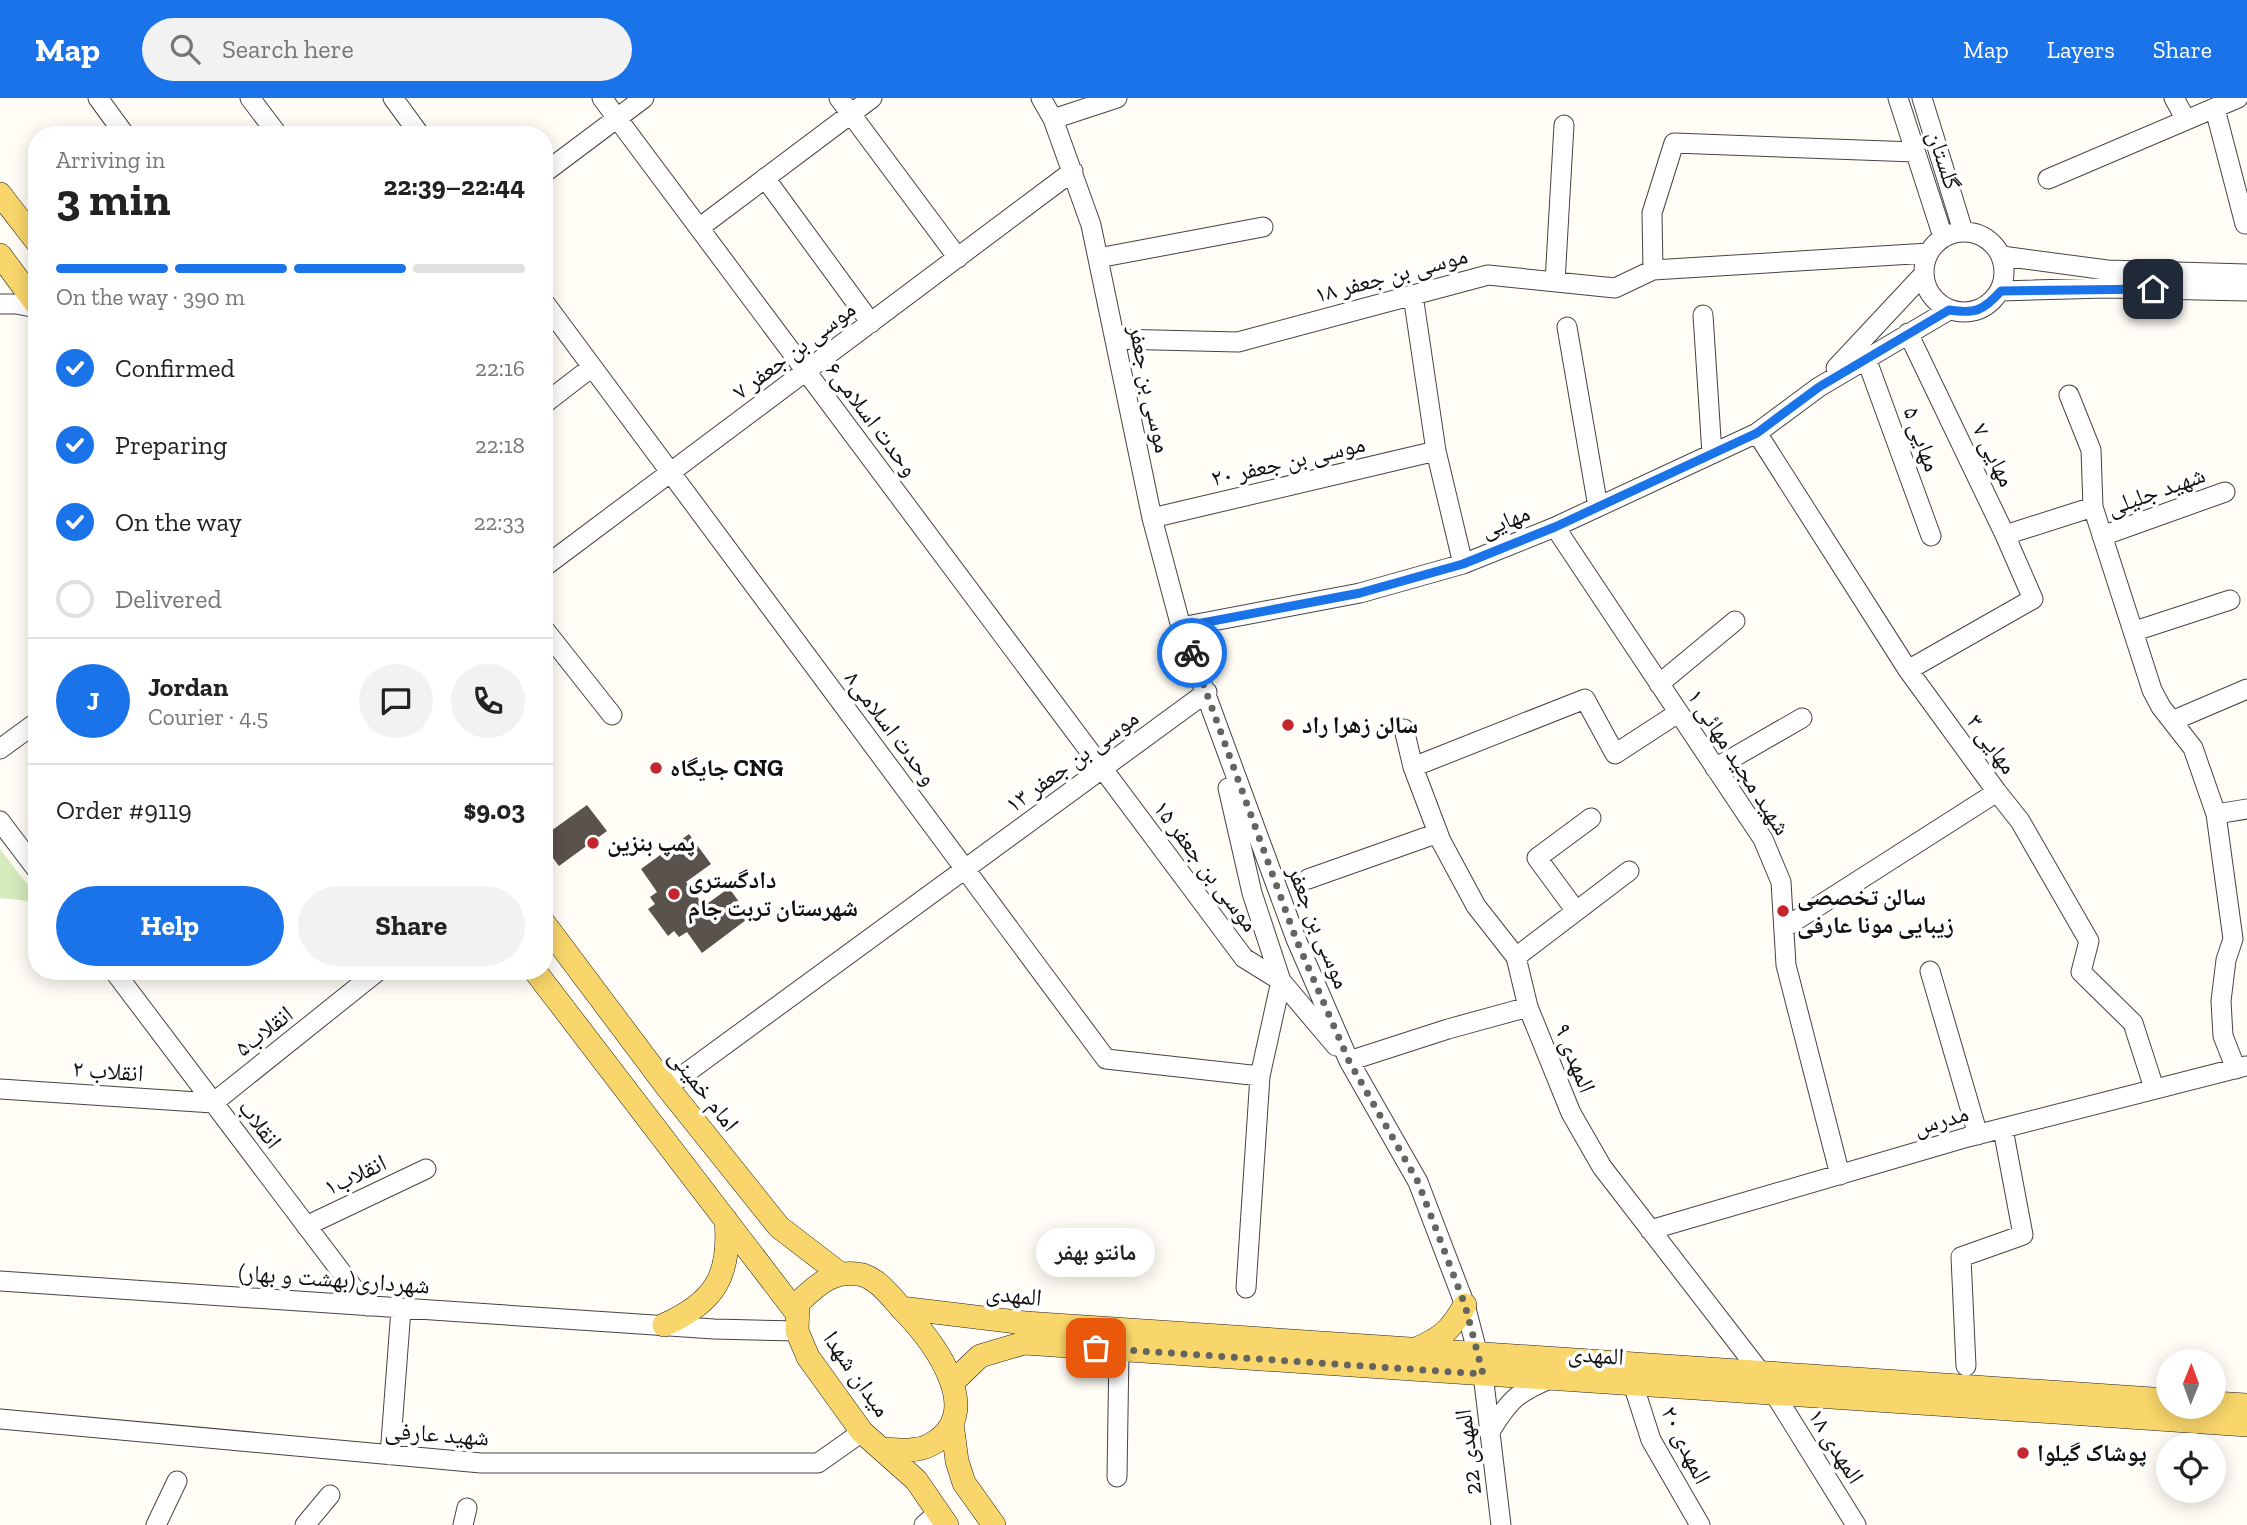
<!DOCTYPE html>
<html lang="en">
<head>
<meta charset="utf-8">
<style>
  body { margin:0; font-family:"Zilla Slab","Noto Naskh Arabic",serif; background:#f2f2f2; color:#222; height:100vh; display:flex; flex-direction:column; font-size:26px; white-space:nowrap }
  * { box-sizing:border-box; margin:0 }
  p { font-size:23px; color:#767676 }
  .icon { flex:none; width:38px; height:38px; fill:none; stroke:currentColor; stroke-width:2; stroke-linecap:round; stroke-linejoin:round }
  .map { position:relative; flex:1; overflow:hidden }
  .details { position:absolute; left:28px; top:28px; width:525px; height:854px; display:flex; flex-direction:column; background:#fff; border-radius:28px; box-shadow:0 4px 18px #0003 }
  .details>* { flex:none }
  .needle { width:46px; rotate:1deg }
  .controls { position:absolute; left:2156px; top:1251px; display:grid; gap:14px }
  .controls a { display:grid; place-items:center; width:70px; height:70px; border-radius:50%; background:#fff; box-shadow:0 4px 18px #0003; font-size:35px }
  .pin { position:absolute; display:grid; place-items:center; width:60px; height:60px; color:#fff; margin:-30px; border-radius:14px; box-shadow:0 4px 10px #0006 }
  .courier { position:absolute; display:grid; place-items:center; width:70px; height:70px; margin:-35px; border:5px solid #1a73e8; border-radius:50%; background:#fff; color:#222; box-shadow:0 2px 9px #0007 }
  .bubble { position:absolute; height:49px; border-radius:24px; background:#fff; box-shadow:0 4px 18px #0003; font-size:23px; font-weight:800; line-height:49px; text-align:center }
  .overview em { font-style:normal; font-weight:800 }
  .overview div { display:flex; flex-direction:column-reverse }
  .overview { display:flex; align-items:center; justify-content:space-between; height:119px; padding:0 28px }
  h1 { font-size:46px; font-weight:800; line-height:52px }
  .bar { display:grid; grid-template-columns:repeat(4,1fr); gap:10px 7px; align-content:center; height:84px; padding:0 28px }
  .bar i { height:9px; border-radius:5px; background:#e0e0e0 }
  .bar .on { background:#1a73e8 }
  .bar p { grid-column:span 4 }
  .line { display:flex; align-items:center; gap:18px; padding:0 28px; border-top:2px solid #e0e0e0 }
  .line div { flex:1 }
  .round { display:grid; place-items:center; flex:none; width:74px; height:74px; border-radius:37px; background:#f2f2f2 }
  ol { padding:0 28px; list-style:none }
  li { display:flex; align-items:center; gap:21px; height:77px }
  li p { margin-inline-start:auto }
  li .icon { padding:7px; border-radius:50%; background:#1a73e8; color:#fff; stroke-width:4 }
  li:last-child { color:#767676 }
  li i { width:38px; height:38px; border:4px solid #e0e0e0; border-radius:50% }
  .primary-button { display:flex; gap:14px; margin-top:auto; padding:14px 28px }
  .primary-button a { flex:1; height:80px; border-radius:42px; background:#1a73e8; color:#fff; font-size:28px; font-weight:800; line-height:80px; text-align:center }
  .primary-button a+a { background:#f2f2f2; color:#222 }
  header { display:flex; align-items:center; gap:42px; box-sizing:border-box; height:98px; padding:0 35px; background:#1a73e8; color:#fff }
  header strong { font-size:33px }
  nav { display:flex; gap:38px; margin-inline-start:auto; font-size:24px }
  .search { width:490px; height:63px; background:#f2f2f2; display:flex; align-items:center; gap:18px; box-sizing:border-box; padding:0 24px; border-radius:38px; color:#767676; font-size:26px }
  .map>svg:first-child { display:block }
  .green { fill:#d5ebbd }
  .building { fill:#5a524d }
  .lines { fill:none; stroke-linecap:round; stroke-linejoin:round }
  .minor-casing { stroke:#444; stroke-width:21 }
  .major-casing { stroke:#222; stroke-width:24 }
  .minor { stroke:#fff; stroke-width:19 }
  .major { stroke:#f9d66b; stroke-width:23 }
  .done { stroke:#646461; stroke-width:7; stroke-dasharray:0 12.6 }
  .route { stroke:#1a73e8; stroke-width:9 }
  .poi-dot { fill:#c4262e; stroke:#fff; stroke-width:2.5 }
  .labels { text-anchor:middle; stroke-width:7; stroke-linejoin:round; paint-order:stroke }
  .street-label { font-size:24px; fill:#111; stroke:#fff }
  .poi-label { font-size:24px; font-weight:bold; fill:#111; stroke:#fff; text-anchor:start }
</style>
</head>
<body>
<header>
<strong>Map</strong>
<div class="search"><svg class="icon" aria-label="search" viewBox="0 0 24 24"><circle cx="10" cy="10" r="6"/><path d="M15 15l6 6"/></svg>Search here</div>
<nav><a>Map</a><a>Layers</a><a>Share</a></nav>
</header>
<div class="map">
<svg width="2247" height="1427" viewBox="0 0 2247 1427">
  <rect width="100%" height="100%" fill="#fffdf5"/>
  <path class="green" d="M 0,751 L 37,799 L 37,804 L 0,800 Z"/>
  <path class="building" d="M 587,707 L 607,733 L 559,768 L 544,748 L 544,738 Z
    M 689,736 L 711,766 L 686,784 L 704,808 L 729,790 L 750,819 L 702,855 L 687,834 L 679,839 L 674,833 L 668,838 L 648,811 L 655,806 L 650,799 L 657,794 L 641,771 Z"/>
  <g class="lines">
    <defs>
      <path id="minor" d="M 98,0 L 125,37
        M 250,0 L 278,37
        M 393,0 L 420,37
        M 602,0 L 1244,860 L 1281,883 L 1260,978 L 1246,1190
        M 839,0 L 958,160
        M 1041,0 L 1053,21 L 1091,127 L 1152,420 L 1181,529 L 1296,841 L 1349,963 L 1418,1084 L 1465,1207 L 1483,1276 L 1501,1427
        M 1898,0 L 1943,139
        M 1922,0 L 1963,133
        M 2174,0 L 2186,22
        M 2215,11 L 2245,126
        M 1053,21 L 1117,0
        M 544,75 L 644,0
        M 765,80 L 871,225
        M 2048,81 L 2238,0
        M 699,130 L 872,0
        M1924 174a40 40 0 1 1 80 0a40 40 0 1 1-80 0Z
        M 2002,158 L 2107,172 L 2247,176
        M 1098,160 L 1263,129
        M 1653,172 L 1652,115 L 1674,45 L 1915,54
        M 1555,184 L 1564,27
        M 2001,193 L 2106,190 L 2247,193
        M 1413,197 L 1436,353 L 1463,466
        M 544,204 L 1106,961 L 1260,978
        M 0,206 L 16,206 L 37,210
        M 1703,217 L 1712,356
        M 1567,229 L 1598,409
        M 1115,241 L 1238,244 L 1488,177 L 1615,190 L 1653,172 L 1929,155
        M 1866,260 L 1931,438
        M 1836,270 L 1923,177
        M 2069,297 L 2091,352 L 2093,409
        M 544,306 L 592,269
        M 1757,335 L 1908,572 L 1997,694 L 2020,723 L 2089,843 L 2081,874 L 2133,925 L 2154,990
        M 1152,420 L 1436,353
        M 1555,429 L 1763,741 L 1781,784 L 1786,867 L 1840,1077
        M 2005,437 L 2093,409 L 2152,592 L 2161,609 L 2193,650 L 2216,716 L 2233,841 L 2226,862 L 2221,903 L 2223,938 L 2236,971
        M 2102,438 L 2225,394
        M 544,469 L 1073,73
        M 1181,529 L 1360,495 L 1463,466 L 1555,429 L 1757,335 L 1819,289 L 1949,212
        M 544,531 L 612,617
        M 2135,533 L 2230,502
        M 1908,572 L 2033,501 L 2005,437 L 1908,235
        M 1659,586 L 1735,523
        M 2172,623 L 2247,591
        M 1404,631 L 1413,669 L 1441,743 L 1476,808 L 1516,859 L 1528,909 L 1571,1015 L 1602,1069 L 1761,1275
        M 0,651 L 37,624
        M 1413,669 L 1585,601 L 1615,656 L 1678,615
        M 1715,670 L 1802,620
        M 1228,690 L 1252,795 L 1281,883 L 1336,948
        M 2216,716 L 2247,711
        M 0,723 L 37,772
        M 1308,781 L 1438,735
        M 1576,813 L 1537,760 L 1591,720
        M 1784,830 L 1997,694
        M 1516,859 L 1629,773
        M 114,873 L 367,1208
        M 1930,873 L 1978,1037
        M 1349,963 L 1448,931 L 1528,909
        M 667,989 L 1207,594
        M 0,991 L 213,1005 L 378,873
        M 306,1128 L 426,1071
        M 1650,1132 L 1968,1039 L 2246,968
        M 0,1183 L 714,1231 L 797,1233
        M 1966,1268 L 1961,1159 L 2023,1137 L 2003,1031
        M 1633,1286 L 1651,1342 L 1700,1427
        M 1774,1295 L 1856,1427
        M 0,1321 L 481,1365 L 818,1365 L 862,1334
        M 1491,1332 C 1510,1301 1518,1294 1552,1280
        M 390,1357 L 401,1211
        M 1117,1379 L 1119,1252
        M 156,1427 L 177,1383
        M 305,1427 L 330,1397
        M 463,1427 L 467,1410
        M 924,1427 L 938,1415"/>
      <path id="major" d="M 0,96 L 37,144
        M 0,157 L 37,207
        M 544,825 L 667,989 L 779,1129 L 839,1175
        M 535,873 L 796,1214
        M 901,1210 L 1025,1225 L 2168,1302
        M 664,1227 C 715,1204 731,1178 726,1122
        M 1414,1252 C 1442,1240 1450,1233 1465,1207
        M 953,1284 L 980,1258 L 1024,1245 L 2247,1327
        M 2214,1305 L 2247,1307
        M 952,1325 L 957,1363 L 964,1385 L 994,1427
        M 883,1351 C 897,1352 917,1354 930,1347 C 989,1316 933,1243 903,1212 C 892,1200 879,1182 863,1177 C 834,1170 817,1187 798,1205 L 797,1233 L 808,1259 L 862,1334 L 916,1382 L 947,1427"/>
    </defs>
    <use href="#minor" class="minor-casing"/>
    <use href="#major" class="major-casing"/>
    <use href="#minor" class="minor"/>
    <use href="#major" class="major"/>
  </g>
  <g class="lines">
    <path class="done" d="M 1096,1250 L 1483,1276 L 1465,1207 L 1418,1084 L 1349,963 L 1296,841 L 1192,555"/>
    <path class="route" d="M 1192,555 L 1181,529 L 1360,495 L 1463,466 L 1555,429 L 1757,335 L 1819,289 L 1949,212 C 1975,216 1983,213 2001,193 L 2153,191"/>
  </g>
  <g class="poi-dot">
    <circle cx="1288" cy="627" r="7"/>
    <circle cx="656" cy="670" r="7"/>
    <circle cx="593" cy="745" r="7"/>
    <circle cx="674" cy="796" r="7"/>
    <circle cx="1783" cy="813" r="7"/>
    <circle cx="2023" cy="1355" r="7"/>
  </g>
  <g class="labels">
    <g class="street-label">
      <text transform="translate(1944 62) rotate(72)" y="8">گلستان</text>
      <text transform="translate(1391 177) rotate(-15)" y="8">موسی بن جعفر ۱۸</text>
      <text transform="translate(794 252) rotate(-37)" y="8">موسی بن جعفر ۷</text>
      <text transform="translate(1150 291) rotate(78)" y="8">موسی بن جعفر</text>
      <text transform="translate(872 321) rotate(53)" y="8">وحدت اسلامی۶</text>
      <text transform="translate(1922 341) rotate(70)" y="8">مهایی ۵</text>
      <text transform="translate(1994 357) rotate(64)" y="8">مهایی ۷</text>
      <text transform="translate(1288 363) rotate(-13)" y="8">موسی بن جعفر ۲۰</text>
      <text transform="translate(2156 393) rotate(-20)" y="8">شهید جلیلی</text>
      <text transform="translate(1505 423) rotate(-22)" y="8">مهایی</text>
      <text transform="translate(891 630) rotate(53)" y="8">وحدت اسلامی۸</text>
      <text transform="translate(1992 646) rotate(54)" y="8">مهایی ۳</text>
      <text transform="translate(1072 663) rotate(-36)" y="8">موسی بن جعفر ۱۳</text>
      <text transform="translate(1739 664) rotate(57)" y="8">شهید مجید مهائی ۱</text>
      <text transform="translate(1206 768) rotate(53)" y="8">موسی بن جعفر ۱۵</text>
      <text transform="translate(1319 829) rotate(68)" y="8">موسی بن جعفر</text>
      <text transform="translate(264 933) rotate(-38)" y="8">انقلاب۵</text>
      <text transform="translate(1575 960) rotate(68)" y="8">المهدی ۹</text>
      <text transform="translate(108 973) rotate(4)" y="8">انقلاب ۲</text>
      <text transform="translate(704 992) rotate(52)" y="8">امام خمینی</text>
      <text transform="translate(1941 1022) rotate(-16)" y="8">مدرس</text>
      <text transform="translate(260 1026) rotate(53)" y="8">انقلاب</text>
      <text transform="translate(355 1077) rotate(-25)" y="8">انقلاب۱</text>
      <text transform="translate(334 1181) rotate(4)" y="8">شهرداری(بهشت و بهار)</text>
      <text transform="translate(1014 1197) rotate(6)" y="8">المهدی</text>
      <text transform="translate(1596 1257) rotate(4)" y="8">المهدی</text>
      <text transform="translate(857 1276) rotate(55)" y="8">میدان شهدا</text>
      <text transform="translate(437 1336) rotate(4)" y="8">شهید عارفی</text>
      <text transform="translate(1686 1347) rotate(64)" y="8">المهدی ۲۰</text>
      <text transform="translate(1836 1348) rotate(58)" y="8">المهدی ۱۸</text>
      <text transform="translate(1468 1354) rotate(-97)" y="8">المهدی 22</text>
    </g>
    <g class="poi-label">
      <text x="1302" y="635">سالن زهرا راد</text>
      <text x="670" y="678">جایگاه CNG</text>
      <text x="607" y="753">پمپ بنزین</text>
      <text x="688" y="790">دادگستری<tspan x="688" dy="28">شهرستان تربت جام</tspan></text>
      <text x="1797" y="807">سالن تخصصی<tspan x="1797" dy="28">زیبایی مونا عارفی</tspan></text>
      <text x="2037" y="1363">پوشاک گیلوا</text>
    </g>
  </g>
</svg>
<div class="controls">
<a><svg class="needle" viewBox="-14 -14 28 28"><path d="M0-13l5 13h-10z" fill="#e53935"/><path d="M0 13l5-13h-10z" fill="#767676"/></svg></a>
<a><svg class="icon" aria-label="locate" viewBox="0 0 24 24"><circle cx="12" cy="12" r="6"/><path d="M12 2v4M12 18v4M2 12h4M18 12h4"/></svg></a>
</div>
<div class="pin" style="left:1096px;top:1250px;background:#ea580c"><svg class="icon" aria-label="bag" viewBox="0 0 24 24"><path d="M5 8h14l-1 12H6zM9 8a3 3 0 0 1 6 0"/></svg></div>
<div class="pin" style="left:2153px;top:191px;background:#1f2937"><svg class="icon" aria-label="home" viewBox="0 0 24 24"><path d="M3 11l9-7 9 7M6 9v11h12V9"/></svg></div>
<div class="courier" style="left:1192px;top:555px"><svg class="icon" aria-label="bike" viewBox="0 0 24 24"><circle cx="6" cy="16" r="4"/><circle cx="18" cy="16" r="4"/><path d="M6 16l4-8h5l3 8M10 8l3 8H6M13 5h3"/></svg></div>
<div class="bubble" style="left:1036px;top:1130px;width:119px">مانتو بهفر</div>
<section class="details">
<div class="overview"><div><h1>3 min</h1><p>Arriving in</p></div><em>22:39–22:44</em></div>
<div class="bar"><i class="on"></i><i class="on"></i><i class="on"></i><i></i><p>On the way · 390 m</p></div>
<ol>
<li><svg class="icon" aria-label="check" viewBox="0 0 24 24"><path d="M5 12l5 5 9-10"/></svg>Confirmed<p>22:16</p></li>
<li><svg class="icon" aria-label="check" viewBox="0 0 24 24"><path d="M5 12l5 5 9-10"/></svg>Preparing<p>22:18</p></li>
<li><svg class="icon" aria-label="check" viewBox="0 0 24 24"><path d="M5 12l5 5 9-10"/></svg>On the way<p>22:33</p></li>
<li><i></i>Delivered</li>
</ol>
<div class="line" style="height:126px"><b class="round" style="background:#1a73e8;color:#fff">J</b><div><b>Jordan</b><p>Courier · 4.5</p></div><a class="round"><svg class="icon" aria-label="chat" viewBox="0 0 24 24"><path d="M4 5h16v11H9l-5 4z"/></svg></a><a class="round"><svg class="icon" aria-label="phone" viewBox="0 0 24 24"><path d="M5 4h4l2 5-3 2q2 4 5 5l2-3 5 2v4C11 20 4 13 5 4z"/></svg></a></div>
<div class="line" style="height:91px"><div>Order #9119</div><b>$9.03</b></div>
<div class="primary-button"><a>Help</a><a>Share</a></div>
</section>
</div>
</body>
</html>
